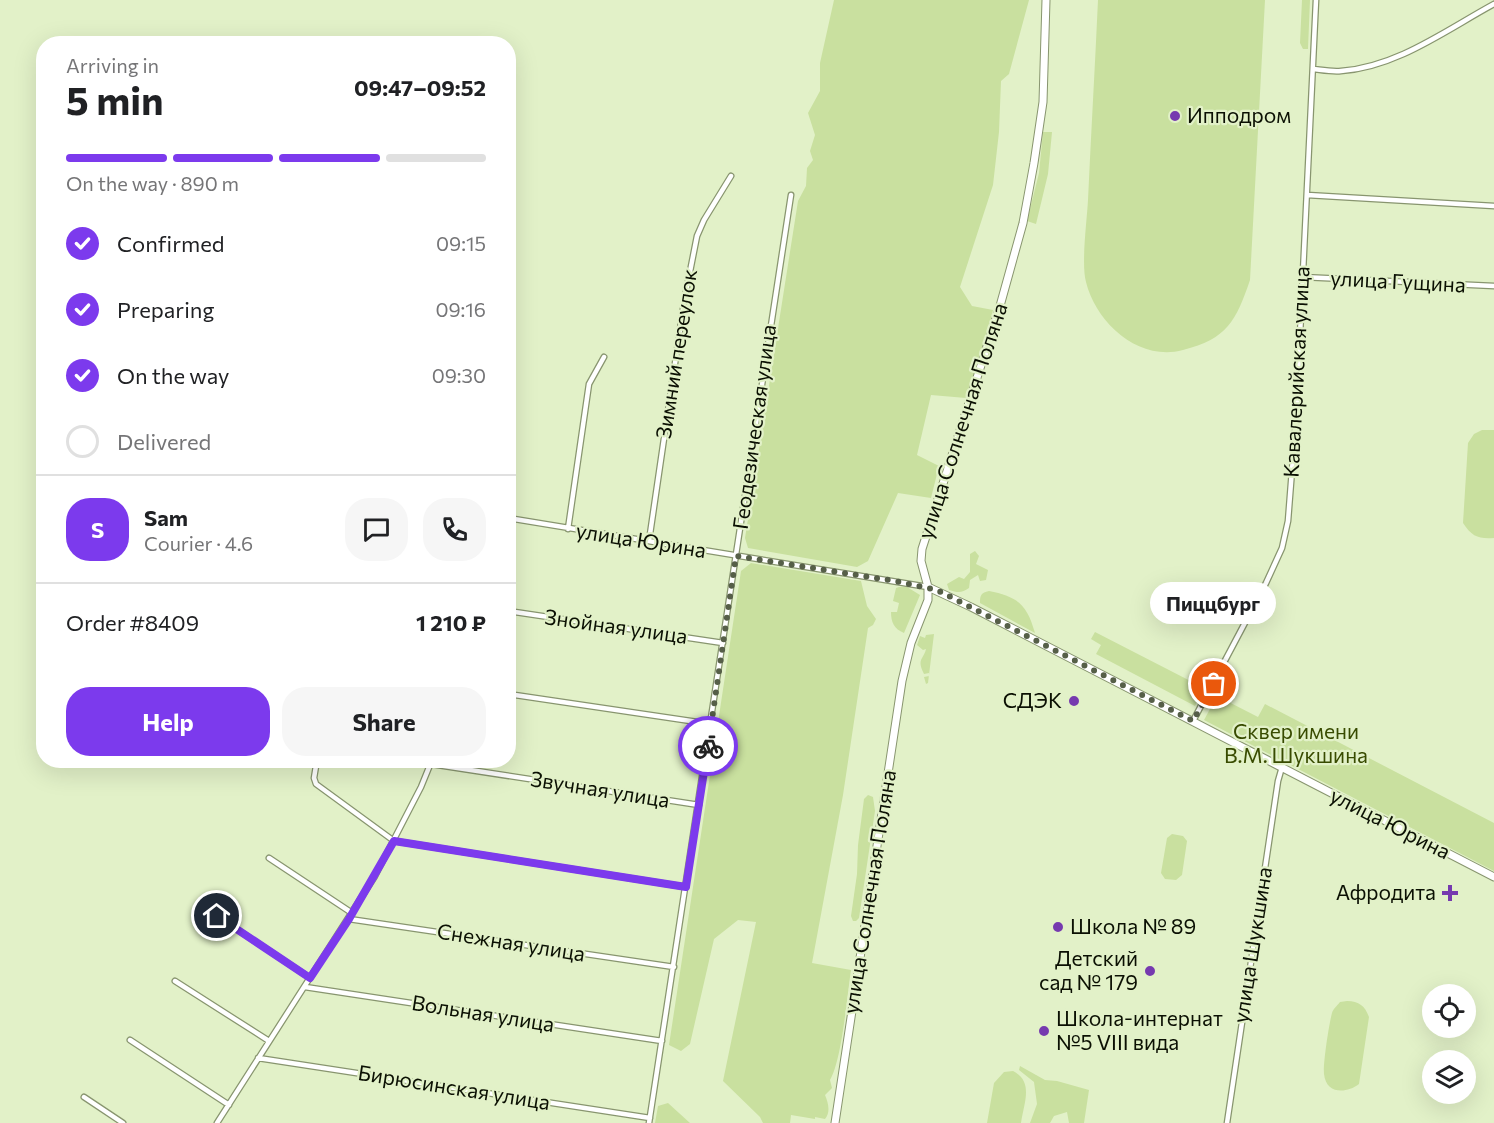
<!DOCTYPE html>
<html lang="en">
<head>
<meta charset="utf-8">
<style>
  body { margin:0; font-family:Commissioner,sans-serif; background:#f6f6f6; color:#202124; height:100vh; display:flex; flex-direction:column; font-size:22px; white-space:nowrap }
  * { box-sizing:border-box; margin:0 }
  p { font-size:20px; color:#757577 }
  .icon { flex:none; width:33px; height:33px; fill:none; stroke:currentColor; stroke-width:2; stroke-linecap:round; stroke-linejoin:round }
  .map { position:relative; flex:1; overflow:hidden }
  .sheet { position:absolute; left:36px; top:36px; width:480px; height:732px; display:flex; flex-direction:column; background:#fff; border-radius:24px; box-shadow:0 6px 24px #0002 }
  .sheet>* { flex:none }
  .tools { position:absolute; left:1422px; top:984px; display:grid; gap:12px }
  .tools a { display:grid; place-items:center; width:54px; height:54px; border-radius:50%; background:#fff; box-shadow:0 6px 24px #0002; font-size:30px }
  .pin { position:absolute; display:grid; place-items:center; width:51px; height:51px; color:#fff; margin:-26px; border:3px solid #fff; border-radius:50%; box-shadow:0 2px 6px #0007 }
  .courier { position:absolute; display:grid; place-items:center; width:60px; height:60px; margin:-30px; border:4px solid #7c3aed; border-radius:50%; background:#fff; color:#222; box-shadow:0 2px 8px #0007 }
  .bubble { position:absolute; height:42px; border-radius:21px; background:#fff; box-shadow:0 6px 24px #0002; font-size:20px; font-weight:700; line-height:42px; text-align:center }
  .overview em { font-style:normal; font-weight:700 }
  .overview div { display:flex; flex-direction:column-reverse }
  .overview { display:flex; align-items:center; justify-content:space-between; height:102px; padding:0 30px }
  h1 { font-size:39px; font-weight:700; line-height:45px }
  .bar { display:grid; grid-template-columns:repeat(4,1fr); gap:9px 6px; align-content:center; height:72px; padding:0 30px }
  .bar i { height:8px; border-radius:4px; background:#e0e0e0 }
  .bar .active { background:#7c3aed }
  .bar p { grid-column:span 4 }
  .line { display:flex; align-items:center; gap:15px; padding:0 30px; border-top:2px solid #e0e0e0 }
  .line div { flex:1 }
  .round { display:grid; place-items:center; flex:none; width:63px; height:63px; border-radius:24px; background:#f6f6f6 }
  ol { padding:0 30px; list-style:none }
  li { display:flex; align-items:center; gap:18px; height:66px }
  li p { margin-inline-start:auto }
  li .icon { padding:6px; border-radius:50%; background:#7c3aed; color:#fff; stroke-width:4 }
  li:last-child { color:#757577 }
  li i { width:33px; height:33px; border:3px solid #e0e0e0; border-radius:50% }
  .button { display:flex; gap:12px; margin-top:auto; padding:12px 30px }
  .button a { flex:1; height:69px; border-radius:24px; background:#7c3aed; color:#fff; font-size:24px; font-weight:700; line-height:69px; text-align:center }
  .button a+a { background:#f6f6f6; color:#202124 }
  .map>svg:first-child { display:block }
  .green { fill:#c9e09f }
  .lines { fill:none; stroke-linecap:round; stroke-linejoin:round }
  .street-casing { stroke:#88956f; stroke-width:7 }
  .secondary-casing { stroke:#88956f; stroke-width:9 }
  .street { stroke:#fff; stroke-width:4.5 }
  .secondary { stroke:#fff; stroke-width:7 }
  .done { stroke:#565f48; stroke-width:6; stroke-dasharray:0 10.8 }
  .route { stroke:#7c3aed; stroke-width:8 }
  .poi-dot { fill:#763aaf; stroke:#e2f1c8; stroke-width:2 }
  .labels { text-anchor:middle; stroke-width:4.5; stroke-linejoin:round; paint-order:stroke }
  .poi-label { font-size:21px; fill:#0b1003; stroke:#e2f1c8; text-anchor:start }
  .street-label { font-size:21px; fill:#0b1003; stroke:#e2f1c8 }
  .park-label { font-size:21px; fill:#384b00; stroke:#e2f1c8 }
</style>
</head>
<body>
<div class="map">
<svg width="1494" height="1123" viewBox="0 0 1494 1123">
  <rect width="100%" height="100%" fill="#e2f1c8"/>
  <path class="green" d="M 834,0 L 1029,0 L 1009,74 L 1001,81 L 999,132 L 993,185 L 960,287 L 972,306 L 993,310 L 989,329 L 966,398 L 931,395 L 917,455 L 939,466 L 931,498 L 898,493 L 868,561 L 857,567 L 748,548 L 745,538 L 798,201 L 806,186 L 807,168 L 813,160 L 810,151 L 815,135 L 808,113 L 820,91 L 820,63 Z
    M 1098,0 L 1265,0 L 1250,280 C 1236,321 1227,339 1183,350 C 1139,362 1096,323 1086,282 C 1081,264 1087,220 1088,200 C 1091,133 1095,67 1098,0 Z
    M 1302,0 L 1310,0 L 1308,49 L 1303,49 L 1300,43 Z
    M 1043,132 L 1052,132 L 1048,174 L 1036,224 L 1027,221 L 1039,173 Z
    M 1482,430 L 1494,430 L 1494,538 C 1479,539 1472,537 1463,523 L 1468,443 L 1474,434 Z
    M 975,551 L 979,556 L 976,564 L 988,570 L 986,580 L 980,581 L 978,575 L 970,580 L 969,588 C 962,593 958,593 949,590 L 947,584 L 959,577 L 964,579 L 970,572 L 970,554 Z
    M 751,563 L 861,581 L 867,606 L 876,619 L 873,625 L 868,628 L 843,795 L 812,963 L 851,970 C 847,996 842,1060 830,1080 L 832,1088 L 825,1095 C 828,1102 831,1112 825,1119 L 815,1117 L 815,1119 L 791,1115 L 790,1123 L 763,1123 L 760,1117 L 723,1081 L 756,922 L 738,920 L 714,939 L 690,1044 L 681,1051 L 669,1045 L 741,571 Z
    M 899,587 L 907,587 L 920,595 L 904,633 C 894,629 891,622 891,612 L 897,612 L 899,603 L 893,601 L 896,588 Z
    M 989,591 C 1019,597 1027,605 1035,633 L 980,603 C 980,595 981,593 989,591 Z
    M 1095,632 L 1204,688 L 1195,706 L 1096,654 L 1101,645 L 1091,639 Z
    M 934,634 L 928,683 L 926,684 L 924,677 L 929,676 L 929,673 L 924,674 C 916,659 924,659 926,649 L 923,650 L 917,645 L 920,636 L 925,638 L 926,635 Z
    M 1217,696 L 1258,717 L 1265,704 L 1494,823 L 1494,871 L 1204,720 Z
    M 868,795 L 873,797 L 875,811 L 859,918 L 856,921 L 853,921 L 851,916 L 857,874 L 858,845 L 864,799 Z
    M 1172,834 L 1183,836 L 1187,841 L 1182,875 L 1176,880 L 1165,879 L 1161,873 L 1167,838 Z
    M 1347,1001 C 1359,1001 1365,1006 1369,1017 L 1359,1084 C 1346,1094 1326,1094 1324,1074 C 1323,1063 1329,1024 1332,1013 C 1333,1009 1337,1006 1340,1002 Z
    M 1020,1066 L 1045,1080 L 1057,1081 L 1089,1090 L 1084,1123 L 1069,1123 L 1067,1112 L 1054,1116 L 1050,1123 L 1030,1123 L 1037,1104 L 1034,1082 L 1019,1070 Z
    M 1013,1071 C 1034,1082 1024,1102 1021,1123 L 987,1123 L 994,1083 L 1004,1072 Z
    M 668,1103 L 690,1123 L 655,1123 L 658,1106 Z"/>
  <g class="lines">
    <defs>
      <path id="street" d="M 1313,69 C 1322,70 1332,72 1341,71 C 1397,67 1446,30 1494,4
        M 1307,195 L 1494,206
        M 1302,277 L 1494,286
        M 508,518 L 928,587
        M 568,529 L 589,384 L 604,357
        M 649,541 L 684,302 L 697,236 L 704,220 L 731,176
        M 508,611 L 723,643
        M 508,694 L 711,724
        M 1193,721 L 1266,583 L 1282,548 L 1288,521 L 1296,419 L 1316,0
        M 317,760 L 314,778 L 316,784 L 394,841 L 686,887
        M 431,764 L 699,805
        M 269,858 L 352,913
        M 217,916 L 310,978
        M 349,919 L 674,967
        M 175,981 L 269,1041
        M 305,987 L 662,1041
        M 130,1040 L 229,1105
        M 258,1058 L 650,1118
        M 84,1097 L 123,1123
        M 217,1123 L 375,876 L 421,787 L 432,760
        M 649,1123 L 791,195
        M 1227,1123 L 1278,781 L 1282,767"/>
      <path id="secondary" d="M 928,587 L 971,607 L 1494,877
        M 835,1123 L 902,681 L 911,643 L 928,600 L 928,587 L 921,561 L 922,549 L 1000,306 L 1023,223 L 1034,163 L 1043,102 L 1046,0"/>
    </defs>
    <use href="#street" class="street-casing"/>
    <use href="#secondary" class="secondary-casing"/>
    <use href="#street" class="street"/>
    <use href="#secondary" class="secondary"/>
  </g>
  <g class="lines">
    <path class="done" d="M 708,746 L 736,556 L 895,581 L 937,590 L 1193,721 L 1214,684"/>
    <path class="route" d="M 217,916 L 310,978 L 349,919 L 394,841 L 686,887 L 708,746"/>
  </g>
  <g class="poi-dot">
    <circle cx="1175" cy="116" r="6"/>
    <circle cx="1074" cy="701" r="6"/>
    <path d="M1447 884h6v6h6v6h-6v6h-6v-6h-6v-6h6z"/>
    <circle cx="1058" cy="927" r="6"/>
    <circle cx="1150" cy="971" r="6"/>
    <circle cx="1044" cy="1031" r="6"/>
  </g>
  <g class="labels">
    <g class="poi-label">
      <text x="1187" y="123">Ипподром</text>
      <text x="1062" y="708" text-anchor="end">СДЭК</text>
      <text x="1436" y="900" text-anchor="end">Афродита</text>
      <text x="1070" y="934">Школа № 89</text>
      <text x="1138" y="966" text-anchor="end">Детский<tspan x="1138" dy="24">сад № 179</tspan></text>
      <text x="1056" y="1026">Школа-интернат<tspan x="1056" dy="24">№5 VIII вида</tspan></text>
    </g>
    <g class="street-label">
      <text transform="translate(1398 282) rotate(3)" y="7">улица Гущина</text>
      <text transform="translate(677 354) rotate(-81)" y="7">Зимний переулок</text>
      <text transform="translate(1297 372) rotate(-87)" y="7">Кавалерийская улица</text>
      <text transform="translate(963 421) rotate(-72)" y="7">улица Солнечная Поляна</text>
      <text transform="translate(755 427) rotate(-82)" y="7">Геодезическая улица</text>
      <text transform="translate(641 541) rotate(9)" y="7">улица Юрина</text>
      <text transform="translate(616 627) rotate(8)" y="7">Знойная улица</text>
      <text transform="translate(600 790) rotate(9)" y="7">Звучная улица</text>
      <text transform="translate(1390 824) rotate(27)" y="7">улица Юрина</text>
      <text transform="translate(870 892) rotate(-81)" y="7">улица Солнечная Поляна</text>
      <text transform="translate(511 943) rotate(9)" y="7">Снежная улица</text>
      <text transform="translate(1253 945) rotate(-81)" y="7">улица Шукшина</text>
      <text transform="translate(483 1014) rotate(9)" y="7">Вольная улица</text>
      <text transform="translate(454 1088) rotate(9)" y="7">Бирюсинская улица</text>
    </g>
    <g class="park-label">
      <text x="1296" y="739">Сквер имени<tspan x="1296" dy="24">В.М. Шукшина</tspan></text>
    </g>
  </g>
</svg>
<div class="tools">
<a><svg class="icon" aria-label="locate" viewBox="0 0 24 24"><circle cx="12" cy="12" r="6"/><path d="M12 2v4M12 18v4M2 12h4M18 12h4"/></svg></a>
<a><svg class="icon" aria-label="layers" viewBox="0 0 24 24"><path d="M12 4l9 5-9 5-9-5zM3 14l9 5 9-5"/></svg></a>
</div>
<div class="pin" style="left:1214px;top:684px;background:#ea580c"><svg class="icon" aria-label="bag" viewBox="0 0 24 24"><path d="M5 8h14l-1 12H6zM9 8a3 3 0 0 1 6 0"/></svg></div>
<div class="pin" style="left:217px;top:916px;background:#1f2937"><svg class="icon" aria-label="home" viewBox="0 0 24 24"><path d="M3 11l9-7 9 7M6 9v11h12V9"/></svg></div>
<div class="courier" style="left:708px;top:746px"><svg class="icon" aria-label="bike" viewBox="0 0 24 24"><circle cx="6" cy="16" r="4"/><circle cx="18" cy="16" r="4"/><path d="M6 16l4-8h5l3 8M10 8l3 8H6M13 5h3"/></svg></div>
<div class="bubble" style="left:1150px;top:582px;width:126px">Пиццбург</div>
<section class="sheet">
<div class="overview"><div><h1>5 min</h1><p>Arriving in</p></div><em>09:47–09:52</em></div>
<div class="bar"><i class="active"></i><i class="active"></i><i class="active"></i><i></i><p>On the way · 890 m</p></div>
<ol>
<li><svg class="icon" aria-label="check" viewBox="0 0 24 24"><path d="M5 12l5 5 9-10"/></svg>Confirmed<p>09:15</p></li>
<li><svg class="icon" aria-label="check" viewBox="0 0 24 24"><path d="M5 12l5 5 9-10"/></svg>Preparing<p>09:16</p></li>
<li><svg class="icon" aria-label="check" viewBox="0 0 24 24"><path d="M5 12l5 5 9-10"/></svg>On the way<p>09:30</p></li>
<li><i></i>Delivered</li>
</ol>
<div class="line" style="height:108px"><b class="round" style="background:#7c3aed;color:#fff">S</b><div><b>Sam</b><p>Courier · 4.6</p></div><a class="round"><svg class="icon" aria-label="chat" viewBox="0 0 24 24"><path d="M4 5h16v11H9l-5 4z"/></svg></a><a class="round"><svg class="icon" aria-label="phone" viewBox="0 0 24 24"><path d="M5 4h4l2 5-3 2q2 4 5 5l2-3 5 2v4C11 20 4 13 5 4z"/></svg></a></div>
<div class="line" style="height:78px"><div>Order #8409</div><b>1 210 ₽</b></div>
<div class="button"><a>Help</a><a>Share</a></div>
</section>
</div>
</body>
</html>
